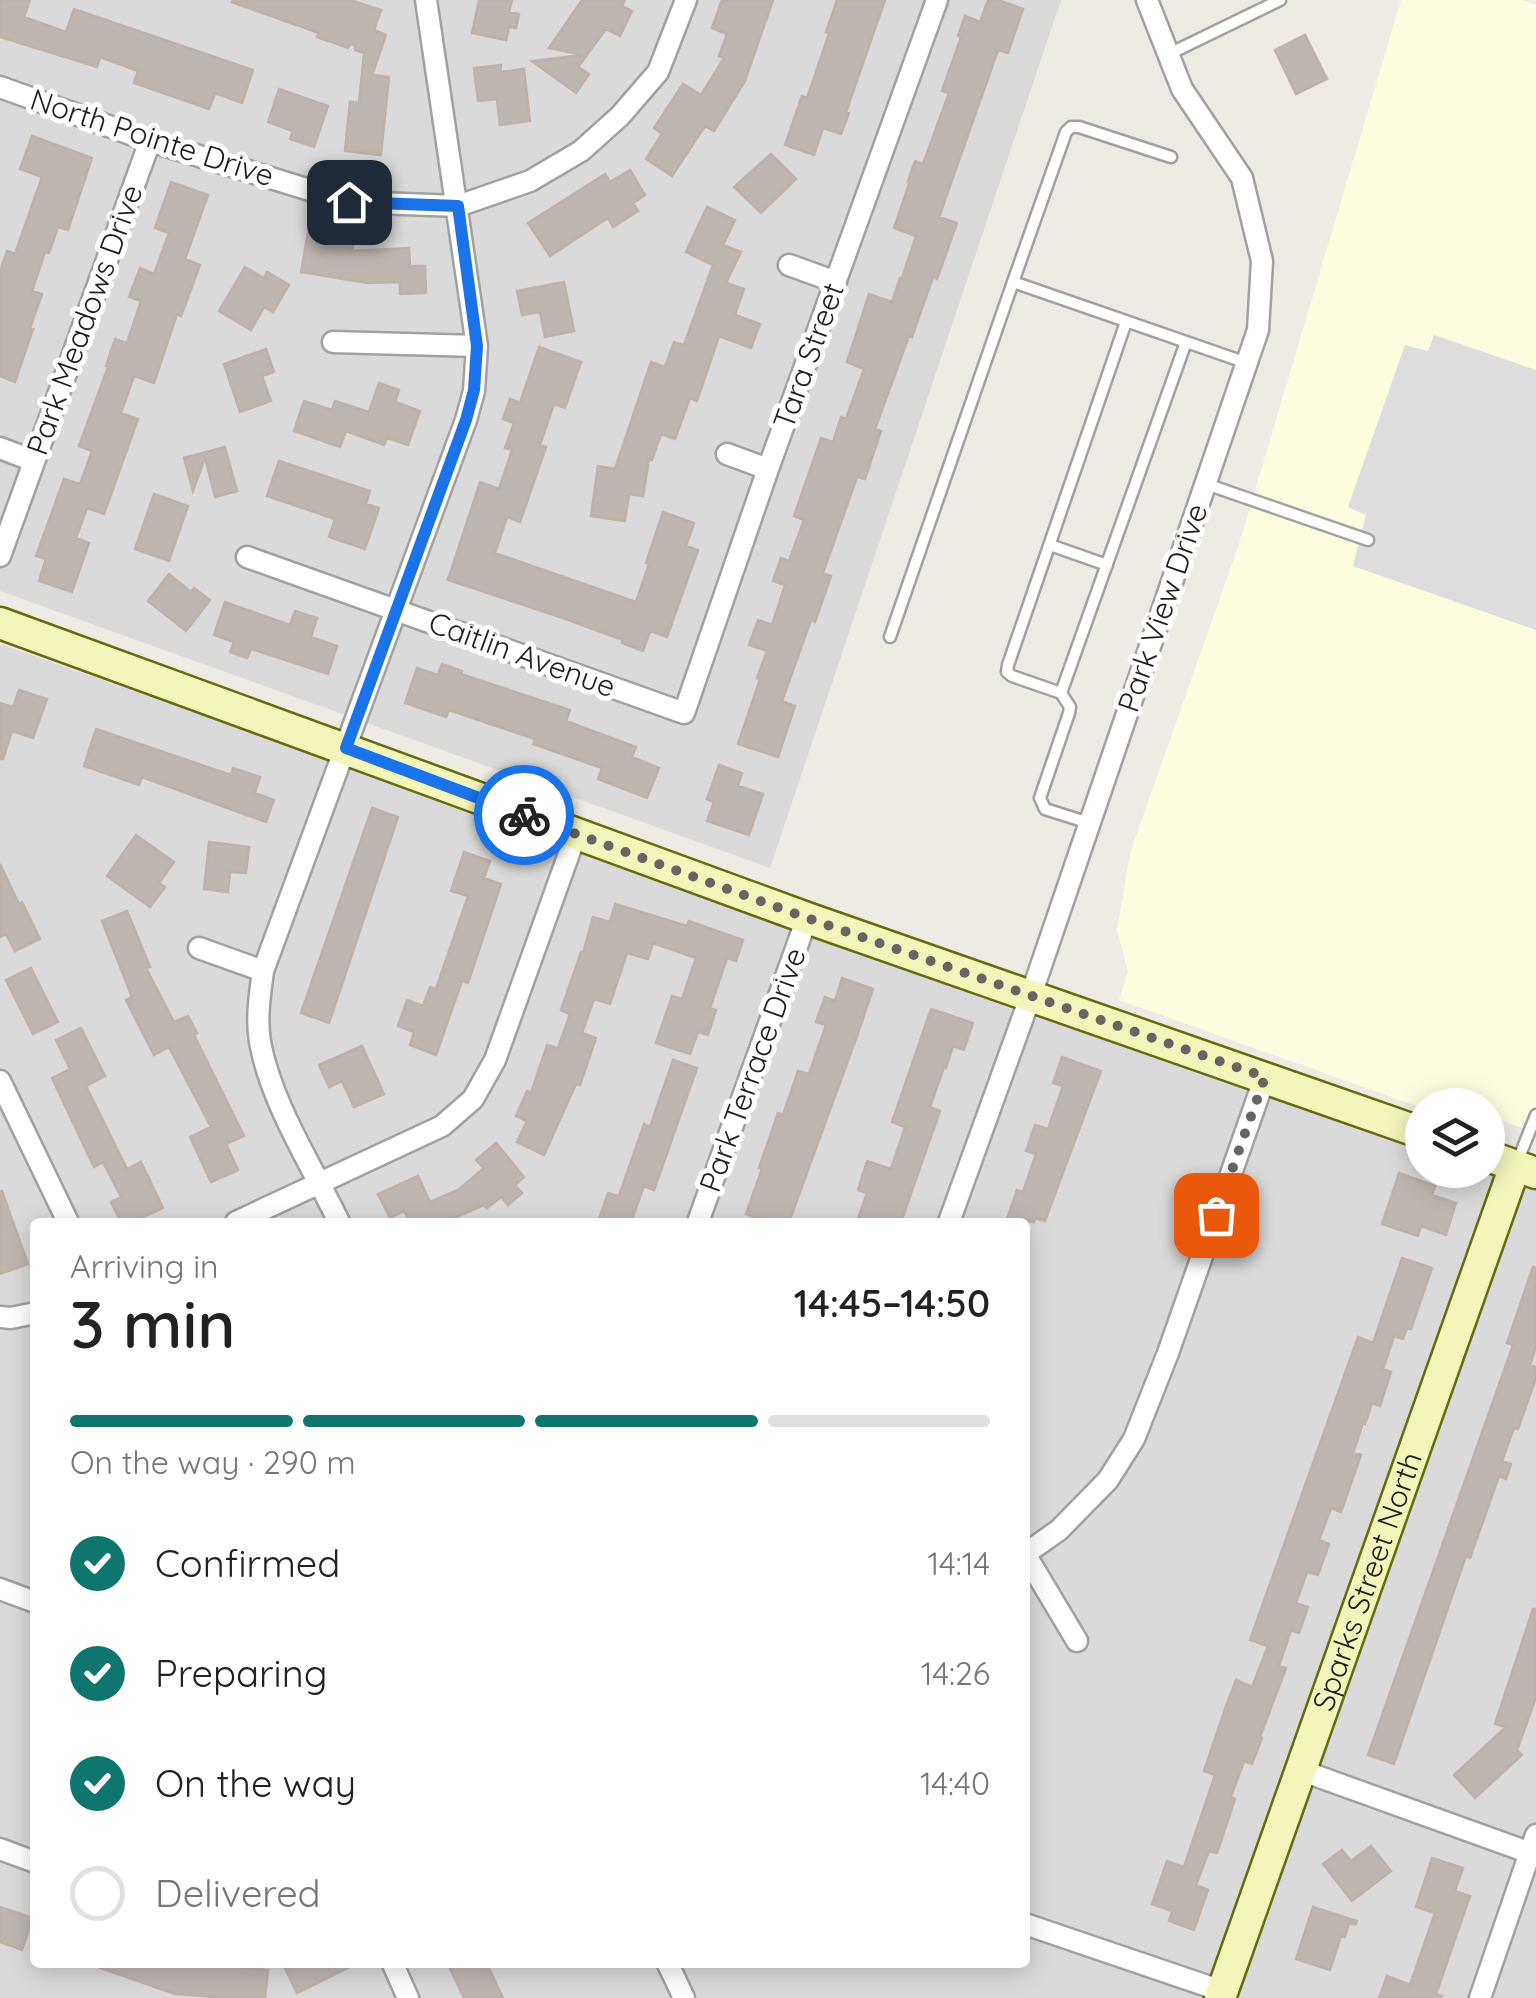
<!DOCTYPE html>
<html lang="en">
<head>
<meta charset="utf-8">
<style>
  body { margin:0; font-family:Quicksand,sans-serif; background:#f6f6f6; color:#222; height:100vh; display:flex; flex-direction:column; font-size:38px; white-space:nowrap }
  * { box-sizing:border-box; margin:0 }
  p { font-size:32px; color:#767676 }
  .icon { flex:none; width:55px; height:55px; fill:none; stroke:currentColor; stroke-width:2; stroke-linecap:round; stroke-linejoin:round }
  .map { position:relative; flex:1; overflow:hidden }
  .details { position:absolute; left:30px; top:1218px; width:1000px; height:750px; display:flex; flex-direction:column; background:#fff; border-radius:10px; box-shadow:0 5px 25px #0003 }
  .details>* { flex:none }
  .fabs { position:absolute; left:1405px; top:1088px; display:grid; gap:20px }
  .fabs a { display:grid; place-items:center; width:100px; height:100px; border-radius:50%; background:#fff; box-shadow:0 5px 25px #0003; font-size:50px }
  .pin { position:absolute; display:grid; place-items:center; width:85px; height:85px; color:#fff; margin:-42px; border-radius:20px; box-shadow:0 5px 15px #0006 }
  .courier { position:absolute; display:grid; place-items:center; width:100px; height:100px; margin:-50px; border:8px solid #1a73e8; border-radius:50%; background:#fff; color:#222; box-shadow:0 2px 12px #0007 }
  .overview em { font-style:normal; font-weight:600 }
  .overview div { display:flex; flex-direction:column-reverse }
  .overview { display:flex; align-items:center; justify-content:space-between; height:170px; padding:0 40px }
  h1 { font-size:65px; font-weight:600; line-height:75px }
  .bar { display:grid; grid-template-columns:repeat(4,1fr); gap:15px 10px; align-content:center; height:120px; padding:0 40px }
  .bar i { height:12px; border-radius:8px; background:#e0e0e0 }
  .bar .current { background:#0f766e }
  .bar p { grid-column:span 4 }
  ol { padding:0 40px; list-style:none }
  li { display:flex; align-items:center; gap:30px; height:110px }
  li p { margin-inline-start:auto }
  li .icon { padding:10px; border-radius:50%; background:#0f766e; color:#fff; stroke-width:4 }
  li:last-child { color:#767676 }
  li i { width:55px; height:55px; border:5px solid #e0e0e0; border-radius:50% }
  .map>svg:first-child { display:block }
  .residential { fill:#dbdada; fill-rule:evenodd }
  .education { fill:#fdfcde }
  .parking { fill:#ddd }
  .building { fill:#beb6b1; stroke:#beb1a8; stroke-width:2.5 }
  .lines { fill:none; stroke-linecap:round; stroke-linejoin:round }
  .lane-casing { stroke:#a1a1a1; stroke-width:15 }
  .street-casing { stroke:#a1a1a1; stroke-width:25 }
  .secondary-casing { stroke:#646c0d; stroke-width:35 }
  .lane { stroke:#fff; stroke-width:10 }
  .street { stroke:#fff; stroke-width:20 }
  .secondary { stroke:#f3f5bb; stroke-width:30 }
  .done { stroke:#666563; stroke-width:10; stroke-dasharray:0 18 }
  .route { stroke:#1a73e8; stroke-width:12 }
  .labels { text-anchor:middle; stroke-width:10; stroke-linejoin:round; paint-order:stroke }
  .street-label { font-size:30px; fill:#1d1d1d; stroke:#fff }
</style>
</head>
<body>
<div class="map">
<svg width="1536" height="1998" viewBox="0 0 1536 1998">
  <rect width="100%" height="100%" fill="#eeeae4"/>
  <path class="residential" d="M 0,0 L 1061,0 L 770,868 L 0,591 Z
    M 0,644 L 1422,1146 L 1422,1170 L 1488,1170 L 1536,1186 L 1536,1998 L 0,1998 ZM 35,1222 L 1025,1222 L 1025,1962 L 35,1962 Z"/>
  <path class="education" d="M 1401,0 L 1522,0 L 1536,5 L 1536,1133 L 1500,1120 L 1488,1132 L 1488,1105 L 1422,1105 L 1422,1108 L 1119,1000 L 1128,971 L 1117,930 L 1130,853 L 1239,544 Z"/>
  <path class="parking" d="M 1434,335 L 1536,370 L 1536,630 L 1353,566 L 1366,515 L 1348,507 L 1405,345 L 1428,351 Z"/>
  <path class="building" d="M 0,0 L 30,0 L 24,17 L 66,32 L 74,9 L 253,70 L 242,103 L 215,93 L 209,109 L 134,83 L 138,71 L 100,57 L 97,67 L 0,37 Z
    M 233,0 L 350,0 L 381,10 L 374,30 L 386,35 L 372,75 L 389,77 L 381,155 L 345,151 L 350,102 L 359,103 L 364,53 L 355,50 L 355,45 L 350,44 L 348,48 L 317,37 L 319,33 L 232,2 Z
    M 479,0 L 512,0 L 509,12 L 519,14 L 516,28 L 509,27 L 506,40 L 472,33 Z
    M 582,0 L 625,0 L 622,6 L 632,11 L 620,36 L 606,29 L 578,67 L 589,74 L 576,93 L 532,61 L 583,55 L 549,48 Z
    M 722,0 L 773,0 L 745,81 L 714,131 L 705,126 L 672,176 L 646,159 L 662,134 L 654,128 L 683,84 L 701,95 L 724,58 L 719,56 L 727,34 L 712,28 Z
    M 837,0 L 885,0 L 846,112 L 849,113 L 841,134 L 823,128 L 814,155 L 785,145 L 802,96 L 807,98 L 829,34 L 826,32 Z
    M 988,0 L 998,0 L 1023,9 L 1008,53 L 998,50 L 939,217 L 957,223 L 937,279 L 933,277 L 912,337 L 909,336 L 875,429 L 881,431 L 865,479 L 857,477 L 823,573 L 831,576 L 815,622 L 811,620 L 782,701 L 795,706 L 778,757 L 738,744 L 760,679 L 757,678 L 767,651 L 749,645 L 758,620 L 772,625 L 785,585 L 773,581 L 781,558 L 789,561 L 804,520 L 794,516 L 821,438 L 833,442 L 841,417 L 846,419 L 864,369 L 847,362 L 869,294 L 892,302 L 900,278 L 902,278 L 916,236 L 894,228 L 910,181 L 908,181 L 915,161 L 923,164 L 949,93 L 942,91 L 961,37 L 958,36 L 965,16 L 980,22 Z
    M 1305,35 L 1327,79 L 1296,94 L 1275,50 Z
    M 501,65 L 500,72 L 524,69 L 530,121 L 500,125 L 497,99 L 478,101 L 474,68 Z
    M 279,89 L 328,106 L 314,147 L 290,139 L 293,131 L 268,122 Z
    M 32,136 L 92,158 L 68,230 L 58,227 L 49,253 L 45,252 L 32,291 L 42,294 L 30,328 L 33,329 L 15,382 L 0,376 L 0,272 L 7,251 L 15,254 L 42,177 L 20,169 Z
    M 771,154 L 796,179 L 761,213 L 734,187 Z
    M 630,170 L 645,195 L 633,203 L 638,211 L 613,227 L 608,218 L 550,256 L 528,223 L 605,174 L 610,182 Z
    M 171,182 L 208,195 L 185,259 L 200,265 L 181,316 L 177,314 L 154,383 L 134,376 L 121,413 L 138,419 L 104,514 L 87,508 L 76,538 L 89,543 L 72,592 L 39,581 L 46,559 L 36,556 L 64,479 L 80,484 L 92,451 L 79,446 L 108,367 L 106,366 L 115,339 L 127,343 L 141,301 L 129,297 L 140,268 L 154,274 L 169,233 L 155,228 Z
    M 707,207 L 735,220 L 723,245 L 741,252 L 726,283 L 744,289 L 735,315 L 760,324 L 751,348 L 719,336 L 697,401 L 690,398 L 675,439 L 661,434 L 652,460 L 649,459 L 643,496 L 629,494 L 625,521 L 591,516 L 598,466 L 615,469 L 651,362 L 665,367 L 674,342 L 684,345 L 713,265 L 686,252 Z
    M 308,232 L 354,240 L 352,251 L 409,248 L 410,266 L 425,266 L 426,293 L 400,294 L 400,282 L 367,283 L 301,272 Z
    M 245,267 L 264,278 L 267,272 L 289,285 L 273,312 L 264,307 L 251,330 L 219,311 Z
    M 564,282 L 574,331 L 545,337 L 540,312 L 522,315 L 517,291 Z
    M 539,347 L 581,362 L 565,408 L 554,404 L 540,445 L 546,447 L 520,522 L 507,517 L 495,553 L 636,602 L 649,564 L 646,563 L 663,512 L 694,523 L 686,546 L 698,550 L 667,637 L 650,631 L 643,651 L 622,643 L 623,640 L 560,617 L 448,580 L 480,482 L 499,489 L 512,450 L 505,448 L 514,423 L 503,419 L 510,399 L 520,403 Z
    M 266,349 L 274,372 L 262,376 L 271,401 L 240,412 L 224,364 Z
    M 379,383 L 399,390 L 395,402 L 420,411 L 408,445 L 387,438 L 384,445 L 346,431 L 340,447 L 294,431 L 304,401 L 332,410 L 335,401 L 369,412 Z
    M 225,447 L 237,491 L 215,497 L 205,457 L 193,491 L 184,458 Z
    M 279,461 L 370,491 L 366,504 L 379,508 L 365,549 L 329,537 L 335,519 L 267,496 Z
    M 154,494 L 188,506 L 169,561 L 135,549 Z
    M 169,574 L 191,592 L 194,588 L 210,600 L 186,631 L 148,601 Z
    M 225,602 L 290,625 L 295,611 L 317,618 L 311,637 L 337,646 L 328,674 L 251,649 L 247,658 L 230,652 L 234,642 L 214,635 Z
    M 442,664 L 462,671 L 461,674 L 570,710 L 566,721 L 636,747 L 632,757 L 659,768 L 647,798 L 598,779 L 602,768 L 533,744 L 535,739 L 449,710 L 446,717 L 405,703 L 417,668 L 438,675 Z
    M 19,690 L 47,699 L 33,738 L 12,731 L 3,759 L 0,759 L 0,703 L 13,707 Z
    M 96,729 L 231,775 L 233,768 L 260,777 L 255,793 L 274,800 L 266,822 L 142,777 L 139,785 L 84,766 Z
    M 719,765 L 742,773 L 738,786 L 763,794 L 749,835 L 707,821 L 714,802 L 707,799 Z
    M 372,808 L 398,817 L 329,1023 L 301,1013 Z
    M 136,835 L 174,862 L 159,883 L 165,887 L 150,907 L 107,876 Z
    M 209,842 L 249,847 L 246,873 L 230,872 L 228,892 L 204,889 Z
    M 464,852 L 490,861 L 484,878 L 501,884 L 468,983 L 462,981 L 436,1055 L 410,1045 L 414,1032 L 398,1026 L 407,1000 L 423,1006 L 430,987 L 436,989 L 468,896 L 451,891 Z
    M 0,864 L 19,904 L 22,902 L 40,939 L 15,951 L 6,934 L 0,937 Z
    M 615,904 L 687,926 L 689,921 L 743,940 L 736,961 L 727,958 L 710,1008 L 716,1010 L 708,1035 L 698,1032 L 690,1054 L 656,1043 L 672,996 L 682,999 L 696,958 L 653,943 L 648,959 L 627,953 L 610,1004 L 594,999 L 582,1033 L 596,1038 L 580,1085 L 576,1084 L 544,1155 L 517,1142 L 527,1121 L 516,1116 L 527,1091 L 531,1093 L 547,1045 L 558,1048 L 570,1014 L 561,1010 L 581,952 L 583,953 L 593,917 L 610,922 Z
    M 127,911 L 150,967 L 146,968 L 174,1022 L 188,1016 L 197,1033 L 194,1035 L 244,1136 L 226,1144 L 238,1170 L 211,1182 L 190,1137 L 211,1127 L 169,1047 L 154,1055 L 126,1000 L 132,997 L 102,921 Z
    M 31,968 L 58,1022 L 33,1034 L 6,980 Z
    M 842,978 L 873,989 L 857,1036 L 789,1222 L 755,1222 L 757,1218 L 746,1214 L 762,1169 L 759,1168 L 778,1113 L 783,1115 L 798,1071 L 809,1074 L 826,1025 L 816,1022 L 825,997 L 835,1001 Z
    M 931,1009 L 973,1023 L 964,1050 L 953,1046 L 946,1068 L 944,1067 L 930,1107 L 940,1111 L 901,1222 L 857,1222 L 867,1193 L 858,1190 L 867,1161 L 891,1169 L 905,1127 L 892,1122 Z
    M 81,1028 L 105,1076 L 86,1086 L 127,1169 L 141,1162 L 163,1208 L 132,1222 L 121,1222 L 111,1202 L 121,1197 L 103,1162 L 94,1167 L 52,1078 L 70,1069 L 56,1040 Z
    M 362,1046 L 384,1094 L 354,1107 L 342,1081 L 329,1087 L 319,1065 Z
    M 1062,1057 L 1101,1071 L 1045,1221 L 1035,1218 L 1034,1222 L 1006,1222 L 1017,1190 L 1023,1192 L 1036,1154 L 1026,1151 L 1035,1125 L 1048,1129 L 1063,1086 L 1053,1083 Z
    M 673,1060 L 697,1068 L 654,1190 L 644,1186 L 631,1222 L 598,1222 L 608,1193 L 619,1196 L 644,1124 L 650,1127 Z
    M 496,1143 L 524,1177 L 515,1185 L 522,1193 L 508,1205 L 501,1197 L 487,1208 L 484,1205 L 445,1222 L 410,1222 L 404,1211 L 390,1218 L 378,1194 L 418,1176 L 430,1202 L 458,1190 L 484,1168 L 476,1160 Z
    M 1399,1173 L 1435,1186 L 1432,1195 L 1456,1203 L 1446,1235 L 1421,1226 L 1418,1236 L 1382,1224 Z
    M 0,1191 L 2,1191 L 28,1264 L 0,1274 Z
    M 1402,1258 L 1432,1268 L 1411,1329 L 1407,1328 L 1403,1339 L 1394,1336 L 1383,1369 L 1391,1372 L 1380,1406 L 1372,1403 L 1365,1424 L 1363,1423 L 1353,1453 L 1361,1455 L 1341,1512 L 1331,1508 L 1319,1540 L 1329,1544 L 1318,1575 L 1307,1572 L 1296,1603 L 1308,1607 L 1299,1633 L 1291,1630 L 1279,1666 L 1286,1668 L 1260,1737 L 1262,1738 L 1252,1764 L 1244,1761 L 1231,1797 L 1235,1799 L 1217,1853 L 1209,1851 L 1196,1885 L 1208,1890 L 1194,1930 L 1169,1921 L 1172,1911 L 1152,1904 L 1167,1861 L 1184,1867 L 1215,1775 L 1204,1771 L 1225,1709 L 1236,1680 L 1252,1687 L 1268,1646 L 1250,1640 L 1358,1337 L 1373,1343 Z
    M 1533,1267 L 1536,1268 L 1536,1346 L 1530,1365 L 1536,1367 L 1536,1378 L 1518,1429 L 1514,1428 L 1502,1461 L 1511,1464 L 1506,1479 L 1499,1476 L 1470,1558 L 1466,1556 L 1394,1764 L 1368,1755 L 1513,1345 L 1507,1343 Z
    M 1533,1609 L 1536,1609 L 1536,1697 L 1517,1750 L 1522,1755 L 1475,1798 L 1454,1775 L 1506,1727 L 1495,1724 Z
    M 1371,1846 L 1391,1871 L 1352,1901 L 1323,1864 L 1342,1850 L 1351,1861 Z
    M 1432,1858 L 1463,1868 L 1455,1891 L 1470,1896 L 1436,1994 L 1442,1996 L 1441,1998 L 1379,1998 L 1387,1976 L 1410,1985 L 1435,1913 L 1416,1907 Z
    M 0,1907 L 33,1918 L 22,1950 L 0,1942 Z
    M 1313,1907 L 1357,1921 L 1356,1924 L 1349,1924 L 1345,1937 L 1341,1936 L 1330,1970 L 1296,1959 Z
    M 93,1962 L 203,1962 L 268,1970 L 265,1998 L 228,1998 L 175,1994 L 92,1965 Z
    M 282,1962 L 360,1962 L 297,1993 Z
    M 447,1962 L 486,1962 L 503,1998 L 464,1998 Z"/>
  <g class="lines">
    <defs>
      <path id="lane" d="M 1169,54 L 1280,0
        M 1013,282 L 1066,132 L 1071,127 L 1079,127 L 1171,157
        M 1126,322 L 1008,665 L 1007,672 L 1012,676 L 1061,693 L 1186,342
        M 1206,484 L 1368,540
        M 1050,545 L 1107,565
        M 890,637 L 1013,282 L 1247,363
        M 1061,693 L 1070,707 L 1069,713 L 1040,798 L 1045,809 L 1089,823
        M 1518,1160 L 1536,1115"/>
      <path id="street" d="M 0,87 L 150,141 L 349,202 L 458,206 L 530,181 L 581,151 L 620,116 L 658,72 L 686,0
        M 789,265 L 836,282
        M 333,342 L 477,346
        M 0,448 L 34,461
        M 727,454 L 768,469
        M 0,556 L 150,141
        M 247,557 L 684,713 L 768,469 L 937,0
        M 199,948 L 263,971
        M 0,1081 L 68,1222
        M 236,1222 L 442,1126 L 473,1099 L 495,1060 L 576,834
        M 339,1222 C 312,1166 271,1103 260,1042 C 256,1018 260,994 263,971 L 466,420 L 474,391 L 477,346 L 426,0
        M 698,1222 L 807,918
        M 949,1222 L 1031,995 L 1258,330 L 1262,261 L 1242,178 L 1182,89 L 1147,0
        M 0,1317 L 11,1318 L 35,1313
        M 1025,1554 L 1059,1530 L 1108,1480 L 1134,1439 L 1168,1353 L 1265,1077
        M 1025,1554 L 1077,1641
        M 0,1589 L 35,1602
        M 1300,1770 L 1536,1855
        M 0,1849 L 35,1862
        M 1025,1924 L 1222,1991
        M 392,1962 L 408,1998
        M 667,1962 L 684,1998
        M 1480,1998 L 1536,1835"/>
      <g id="secondary">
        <path d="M 0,623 L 807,918 L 1422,1133"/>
        <path d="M 1488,1156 L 1536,1173"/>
        <path id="s1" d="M 1220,1998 L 1515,1166"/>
      </g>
    </defs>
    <use href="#lane" class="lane-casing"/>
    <use href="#street" class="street-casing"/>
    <use href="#secondary" class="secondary-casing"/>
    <use href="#lane" class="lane"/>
    <use href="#street" class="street"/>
    <use href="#secondary" class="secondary"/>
  </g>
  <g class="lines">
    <path class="done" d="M 524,815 L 807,918 L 1265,1077 L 1216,1215"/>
    <path class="route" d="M 349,202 L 458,206 L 477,346 L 474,390 L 466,420 L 346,748 L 524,815"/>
  </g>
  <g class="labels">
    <g class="street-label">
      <text transform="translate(152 138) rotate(18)" y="10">North Pointe Drive</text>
      <text transform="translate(85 320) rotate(-70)" y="10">Park Meadows Drive</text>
      <text transform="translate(809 356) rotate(-70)" y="10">Tara Street</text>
      <text transform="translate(1163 608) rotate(-71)" y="10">Park View Drive</text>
      <text transform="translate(522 655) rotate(20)" y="10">Caitlin Avenue</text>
      <text transform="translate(753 1070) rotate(-70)" y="10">Park Terrace Drive</text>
      <text dy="10" stroke="none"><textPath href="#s1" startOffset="442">Sparks Street North</textPath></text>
    </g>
  </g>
</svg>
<div class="fabs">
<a><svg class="icon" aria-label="layers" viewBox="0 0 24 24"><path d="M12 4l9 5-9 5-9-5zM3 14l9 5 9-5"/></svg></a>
</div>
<div class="pin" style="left:1216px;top:1215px;background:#ea580c"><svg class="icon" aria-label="bag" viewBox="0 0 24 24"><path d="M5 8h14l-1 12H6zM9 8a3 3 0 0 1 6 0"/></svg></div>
<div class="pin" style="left:349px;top:202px;background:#1f2937"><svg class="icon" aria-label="home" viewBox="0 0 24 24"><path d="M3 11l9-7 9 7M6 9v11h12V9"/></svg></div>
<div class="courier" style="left:524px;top:815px"><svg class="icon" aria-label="bike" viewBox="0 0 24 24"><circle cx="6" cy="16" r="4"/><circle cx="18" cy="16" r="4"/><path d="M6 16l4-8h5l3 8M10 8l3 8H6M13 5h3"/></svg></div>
<section class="details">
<div class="overview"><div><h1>3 min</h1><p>Arriving in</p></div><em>14:45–14:50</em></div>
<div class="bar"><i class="current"></i><i class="current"></i><i class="current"></i><i></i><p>On the way · 290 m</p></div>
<ol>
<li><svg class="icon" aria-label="check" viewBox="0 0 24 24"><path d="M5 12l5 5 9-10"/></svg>Confirmed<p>14:14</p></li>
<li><svg class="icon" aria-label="check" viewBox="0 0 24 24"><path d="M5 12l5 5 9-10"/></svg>Preparing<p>14:26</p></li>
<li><svg class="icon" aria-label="check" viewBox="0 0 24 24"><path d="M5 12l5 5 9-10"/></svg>On the way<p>14:40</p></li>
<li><i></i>Delivered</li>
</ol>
</section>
</div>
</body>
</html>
